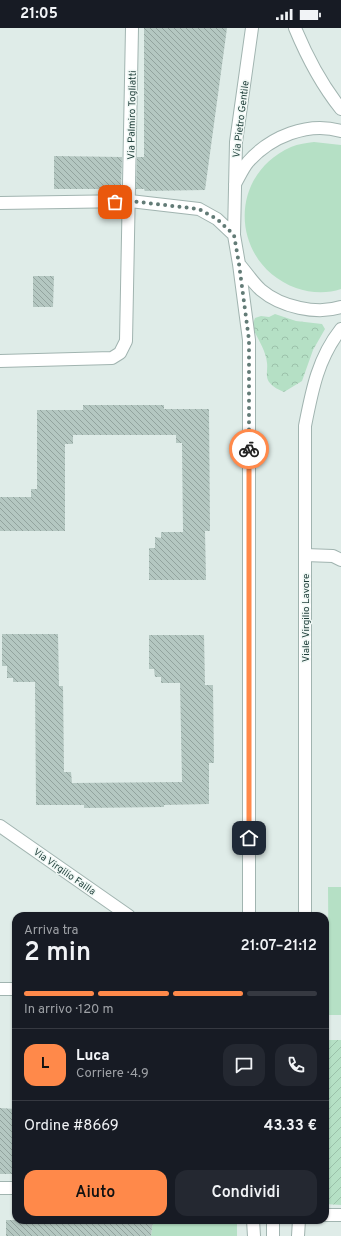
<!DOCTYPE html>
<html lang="it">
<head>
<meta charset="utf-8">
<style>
  body { margin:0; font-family:Overpass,sans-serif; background:#242831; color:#f1f3f6; height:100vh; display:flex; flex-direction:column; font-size:15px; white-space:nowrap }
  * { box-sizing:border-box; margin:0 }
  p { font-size:13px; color:#9ea1a6 }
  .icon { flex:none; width:22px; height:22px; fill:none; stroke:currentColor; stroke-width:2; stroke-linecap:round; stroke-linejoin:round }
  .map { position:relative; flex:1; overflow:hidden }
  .side { position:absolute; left:12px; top:884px; width:317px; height:312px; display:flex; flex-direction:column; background:#171b24; border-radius:12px; box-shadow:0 1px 3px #0004 }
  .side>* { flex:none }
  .pin { position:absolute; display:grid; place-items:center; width:34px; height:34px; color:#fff; margin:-17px; border-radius:8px; box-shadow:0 2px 6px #0006 }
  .courier { position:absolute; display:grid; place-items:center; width:40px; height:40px; margin:-20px; border:3px solid #ff894a; border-radius:50%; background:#fff; color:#222; box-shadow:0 1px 5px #0007 }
  .head em { font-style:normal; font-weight:600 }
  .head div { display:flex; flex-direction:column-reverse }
  .head { display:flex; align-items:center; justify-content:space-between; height:68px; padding:0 12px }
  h1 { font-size:26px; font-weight:600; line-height:30px }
  .bar { display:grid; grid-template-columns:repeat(4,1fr); gap:6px 4px; align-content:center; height:48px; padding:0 12px }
  .bar i { height:5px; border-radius:3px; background:#363941 }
  .bar .active { background:#ff894a }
  .bar p { grid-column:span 4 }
  .line { display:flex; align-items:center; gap:10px; padding:0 12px; border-top:1px solid #363941 }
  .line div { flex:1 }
  .round { display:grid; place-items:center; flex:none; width:42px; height:42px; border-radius:12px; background:#242831 }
  .action { display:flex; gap:8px; margin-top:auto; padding:8px 12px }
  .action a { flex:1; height:46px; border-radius:12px; background:#ff894a; color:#111; font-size:16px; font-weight:600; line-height:46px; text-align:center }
  .action a+a { background:#242831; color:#f1f3f6 }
  .status { display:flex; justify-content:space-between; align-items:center; height:28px; padding:0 20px; background:#171b24; direction:ltr }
  .status svg { height:11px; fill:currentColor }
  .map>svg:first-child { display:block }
  .green { fill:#b5e0c5 }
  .forest { fill:url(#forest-crowns) }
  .garden { fill:url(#garden-furrows) }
  .building { fill:url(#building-back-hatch) }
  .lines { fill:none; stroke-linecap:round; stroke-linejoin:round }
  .minor-casing { stroke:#a1b4b0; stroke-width:14 }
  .tertiary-casing { stroke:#a1b4b0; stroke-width:14 }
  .minor { stroke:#fff; stroke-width:12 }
  .tertiary { stroke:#fff; stroke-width:12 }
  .done { stroke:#627b76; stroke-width:4; stroke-dasharray:0 7.2 }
  .route { stroke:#ff894a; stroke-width:5 }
  .labels { text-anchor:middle; stroke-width:3; stroke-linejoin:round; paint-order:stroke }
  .street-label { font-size:10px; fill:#1e3e39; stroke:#f0f8f5 }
</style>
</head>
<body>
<div class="status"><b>21:05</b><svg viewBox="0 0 49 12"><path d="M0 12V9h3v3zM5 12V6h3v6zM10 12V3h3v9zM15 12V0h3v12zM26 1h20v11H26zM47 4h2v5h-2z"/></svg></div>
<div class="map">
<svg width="341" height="1208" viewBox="0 0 341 1208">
  <defs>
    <pattern id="forest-crowns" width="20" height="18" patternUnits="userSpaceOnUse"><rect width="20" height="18" fill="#b5e0c5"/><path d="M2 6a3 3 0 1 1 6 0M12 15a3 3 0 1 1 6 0" fill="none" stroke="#9bc1aa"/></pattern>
    <pattern id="garden-furrows" width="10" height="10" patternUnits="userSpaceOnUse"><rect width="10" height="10" fill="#b5e0c5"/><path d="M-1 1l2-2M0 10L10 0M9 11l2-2" fill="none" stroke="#9bc1aa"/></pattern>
    <pattern id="building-back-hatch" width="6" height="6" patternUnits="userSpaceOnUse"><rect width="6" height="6" fill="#b4c7c1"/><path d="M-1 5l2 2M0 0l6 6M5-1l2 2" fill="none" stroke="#92a39e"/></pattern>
  </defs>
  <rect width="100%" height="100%" fill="#dfece8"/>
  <path class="green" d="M 314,114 L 341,117 L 341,261 C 327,266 310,265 296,260 C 231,236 226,148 291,119 C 298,116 307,115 314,114 Z
    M 328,859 L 341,859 L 341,987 L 329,987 Z
    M 153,1192 L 237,1192 L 237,1208 L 151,1208 Z"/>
  <path class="forest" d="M 275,286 L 296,293 L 322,296 L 325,301 L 313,322 L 302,353 L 284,364 C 279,362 273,359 269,354 C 265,348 268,342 267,335 C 266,322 257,310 252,298 L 255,290 L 261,288 L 269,289 Z"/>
  <path class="garden" d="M 325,1012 L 341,1012 L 341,1177 L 325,1176 Z"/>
  <path class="building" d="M 144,0 L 227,0 L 205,162 L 145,163 L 144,161 L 136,161 L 137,129 L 144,129 Z
    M 54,128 L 122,129 L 121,161 L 54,161 Z
    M 33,248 L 54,248 L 53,279 L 33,279 Z
    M 83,377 L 164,377 L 164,381 L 209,381 L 210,503 L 205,503 L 206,552 L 149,552 L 149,520 L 155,520 L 155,509 L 161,510 L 161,504 L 183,504 L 182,415 L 176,415 L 176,407 L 73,407 L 73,416 L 65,416 L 65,503 L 0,503 L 0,469 L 31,469 L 31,461 L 37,461 L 37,382 L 83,382 Z
    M 2,606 L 58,606 L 59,658 L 63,658 L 64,744 L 71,744 L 72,755 L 182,754 L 180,655 L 161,655 L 161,649 L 155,649 L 154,641 L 149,641 L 149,607 L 204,607 L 205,657 L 213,657 L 214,735 L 209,735 L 209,776 L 164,777 L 164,779 L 84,780 L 84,777 L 36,777 L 35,654 L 13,654 L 13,650 L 7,650 L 7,638 L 2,638 Z
    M 0,1080 L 16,1081 L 16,1146 L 0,1146 Z
    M 6,1192 L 153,1192 L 151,1208 L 6,1208 Z"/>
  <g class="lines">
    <defs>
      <path id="minor" d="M 0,333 L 112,330 L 120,325 L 126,313 L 132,0
        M 305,527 L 333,528 L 341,532
        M 0,798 L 129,888
        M 0,961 L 16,961
        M 0,1160 L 16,1160
        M 325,1187 L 341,1187
        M 253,1192 L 254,1208"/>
      <path id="tertiary" d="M 295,0 C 307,29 321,56 341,81
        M 235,156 C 239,149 243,140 248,134 C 270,109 308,93 341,103
        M 0,175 L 130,173 L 199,181 L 217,191 L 234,207
        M 239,236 C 246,244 253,255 261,262 C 281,279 317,287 341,279
        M 249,888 L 249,312 L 239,236 L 234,207 L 236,114 L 252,0
        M 305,888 L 305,398 C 312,362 318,330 341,301
        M 273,1192 L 273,1208
        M 298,1208 L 299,1192"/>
    </defs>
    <use href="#minor" class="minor-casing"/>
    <use href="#tertiary" class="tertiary-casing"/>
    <use href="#minor" class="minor"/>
    <use href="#tertiary" class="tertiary"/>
  </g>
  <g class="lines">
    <path class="done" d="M 115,174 L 130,173 L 199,181 L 217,191 L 234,207 L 239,236 L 249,312 L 249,421"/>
    <path class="route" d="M 249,421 L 249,810"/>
  </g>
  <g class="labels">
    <g class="street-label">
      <text transform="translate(131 87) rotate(-89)" y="4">Via Palmiro Togliatti</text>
      <text transform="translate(240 91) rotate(-83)" y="4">Via Pietro Gentile</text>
      <text transform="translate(305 590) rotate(-90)" y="4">Viale Virgilio Lavore</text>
      <text transform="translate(65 843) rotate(35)" y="4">Via Virgilio Failla</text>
    </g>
  </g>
</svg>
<div class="pin" style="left:115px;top:174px;background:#ea580c"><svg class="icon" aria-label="bag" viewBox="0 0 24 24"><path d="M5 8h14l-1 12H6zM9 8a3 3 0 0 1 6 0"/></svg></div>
<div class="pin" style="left:249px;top:810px;background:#1f2937"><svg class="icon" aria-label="home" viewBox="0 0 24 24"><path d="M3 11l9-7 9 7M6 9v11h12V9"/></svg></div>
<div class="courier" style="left:249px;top:421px"><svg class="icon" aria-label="bike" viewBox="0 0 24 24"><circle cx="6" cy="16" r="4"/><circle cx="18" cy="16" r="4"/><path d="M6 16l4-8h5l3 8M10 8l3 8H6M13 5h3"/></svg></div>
<section class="side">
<div class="head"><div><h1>2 min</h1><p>Arriva tra</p></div><em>21:07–21:12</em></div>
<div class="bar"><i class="active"></i><i class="active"></i><i class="active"></i><i></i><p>In arrivo · 120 m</p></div>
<div class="line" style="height:72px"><b class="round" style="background:#ff894a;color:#111">L</b><div><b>Luca</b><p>Corriere · 4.9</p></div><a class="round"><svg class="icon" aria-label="chat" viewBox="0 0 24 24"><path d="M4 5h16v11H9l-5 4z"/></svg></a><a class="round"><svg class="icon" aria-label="phone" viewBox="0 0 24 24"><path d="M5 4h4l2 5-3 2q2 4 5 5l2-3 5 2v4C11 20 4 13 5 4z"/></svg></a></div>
<div class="line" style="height:52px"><div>Ordine #8669</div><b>43.33 €</b></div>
<div class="action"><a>Aiuto</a><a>Condividi</a></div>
</section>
</div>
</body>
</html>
